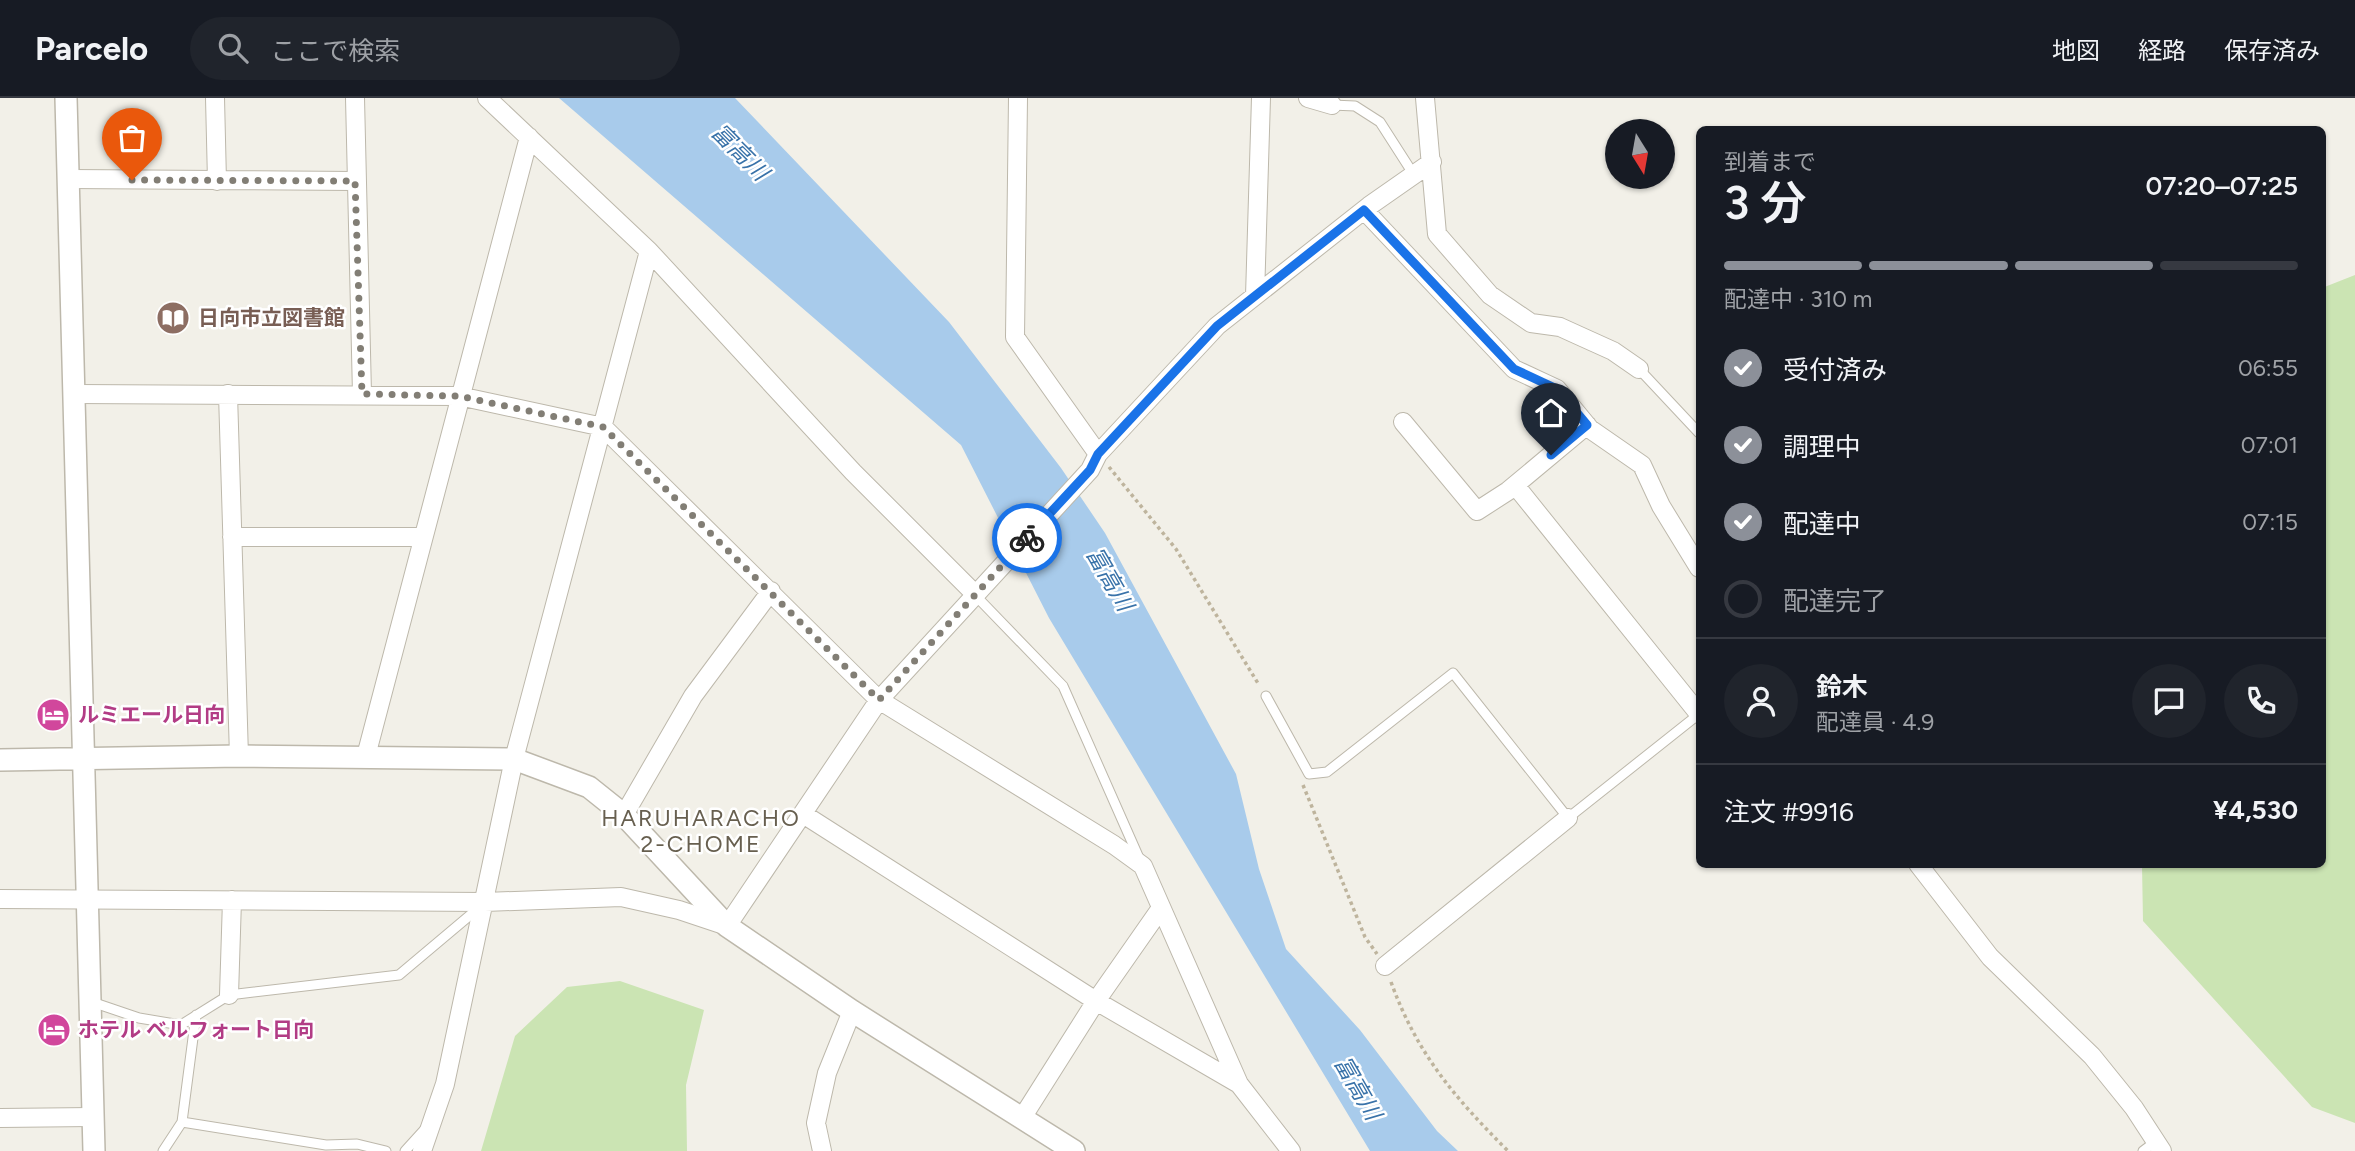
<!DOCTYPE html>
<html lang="ja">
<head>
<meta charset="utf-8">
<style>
  body { margin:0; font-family:Figtree,"Noto Sans JP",sans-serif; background:#20242c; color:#f1f3f6; height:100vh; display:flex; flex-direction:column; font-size:26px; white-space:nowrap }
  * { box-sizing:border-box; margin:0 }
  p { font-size:23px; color:#9ea1a6 }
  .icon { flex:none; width:38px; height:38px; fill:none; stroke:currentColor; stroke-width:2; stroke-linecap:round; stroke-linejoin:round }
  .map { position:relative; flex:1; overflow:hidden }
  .details { position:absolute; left:1696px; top:28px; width:630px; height:742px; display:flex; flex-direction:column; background:#171b24; border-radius:10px; box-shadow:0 2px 5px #0004 }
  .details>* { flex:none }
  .needle { width:46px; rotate:169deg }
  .controls { position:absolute; left:1605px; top:21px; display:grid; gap:14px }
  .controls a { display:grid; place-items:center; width:70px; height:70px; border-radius:50%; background:#171b24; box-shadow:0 2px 5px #0004; font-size:35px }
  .pin { position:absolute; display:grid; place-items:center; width:60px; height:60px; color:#fff; margin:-72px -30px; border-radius:50% 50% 50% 0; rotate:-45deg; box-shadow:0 0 7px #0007 }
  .pin .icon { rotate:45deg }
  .courier { position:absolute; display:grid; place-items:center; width:70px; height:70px; margin:-35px; border:5px solid #1a73e8; border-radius:50%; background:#fff; color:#222; box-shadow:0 2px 9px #0007 }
  .summary em { font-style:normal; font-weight:600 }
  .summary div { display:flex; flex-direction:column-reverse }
  .summary { display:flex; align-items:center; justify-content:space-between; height:119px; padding:0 28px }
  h1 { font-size:46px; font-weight:600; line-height:52px }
  .bar { display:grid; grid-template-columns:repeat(4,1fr); gap:10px 7px; align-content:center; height:84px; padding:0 28px }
  .bar i { height:9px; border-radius:5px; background:#363941 }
  .bar .active { background:#8c9099 }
  .bar p { grid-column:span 4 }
  .line { display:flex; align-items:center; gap:18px; padding:0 28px; border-top:2px solid #363941 }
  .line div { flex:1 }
  .round { display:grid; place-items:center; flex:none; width:74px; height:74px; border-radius:37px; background:#20242c }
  ol { padding:0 28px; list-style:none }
  li { display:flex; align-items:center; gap:21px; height:77px }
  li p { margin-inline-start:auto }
  li .icon { padding:7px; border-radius:50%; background:#8c9099; color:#fff; stroke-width:4 }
  li:last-child { color:#9ea1a6 }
  li i { width:38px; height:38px; border:4px solid #363941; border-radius:50% }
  header { display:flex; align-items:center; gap:42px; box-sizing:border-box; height:98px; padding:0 35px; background:#171b24; border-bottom:2px solid #363941 }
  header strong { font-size:33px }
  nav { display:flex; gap:38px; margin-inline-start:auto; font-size:24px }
  .search { width:490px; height:63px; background:#20242c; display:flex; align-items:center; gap:18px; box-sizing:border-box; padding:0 24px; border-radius:38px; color:#9ea1a6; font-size:26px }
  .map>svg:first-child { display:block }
  .green { fill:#cbe4b3 }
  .water { fill:#a8cbeb }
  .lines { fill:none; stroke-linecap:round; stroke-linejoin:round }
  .service-casing { stroke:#bdb8ab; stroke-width:11 }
  .minor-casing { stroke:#bdb8ab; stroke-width:20 }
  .tertiary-casing { stroke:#bdb8ab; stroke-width:24 }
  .path { stroke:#beb49d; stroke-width:3.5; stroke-dasharray:3.5 3.5; stroke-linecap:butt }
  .service { stroke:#fff; stroke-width:9 }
  .minor { stroke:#fff; stroke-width:18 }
  .tertiary { stroke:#fff; stroke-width:21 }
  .done { stroke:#827e75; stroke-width:7; stroke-dasharray:0 12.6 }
  .route { stroke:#1a73e8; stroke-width:9 }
  .labels { text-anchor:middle; stroke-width:5; stroke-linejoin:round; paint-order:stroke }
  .education-label { font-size:21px; font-weight:bold; fill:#785e54; stroke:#fff; text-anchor:start }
  .hotel-label { font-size:21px; font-weight:bold; fill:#b23c85; stroke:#fff; text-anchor:start }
  .water-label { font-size:23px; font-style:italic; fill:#3872a9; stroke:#fff }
  .neighbourhood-label { font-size:23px; letter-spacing:2px; fill:#675f4f; stroke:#fff }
</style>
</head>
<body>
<header>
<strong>Parcelo</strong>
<div class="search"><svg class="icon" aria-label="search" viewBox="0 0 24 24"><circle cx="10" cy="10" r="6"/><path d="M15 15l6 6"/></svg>ここで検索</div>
<nav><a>地図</a><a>経路</a><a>保存済み</a></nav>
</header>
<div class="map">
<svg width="2355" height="1053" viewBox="0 0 2355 1053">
  <rect width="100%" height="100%" fill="#f2f0e8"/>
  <path class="green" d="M 2355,177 L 2355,1025 L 2312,1009 L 2143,823 L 2142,767 L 2322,766 L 2322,190 Z
    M 620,883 L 704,912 L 686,987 L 687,1053 L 481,1053 L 515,938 L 567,889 Z"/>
  <path class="water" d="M 559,0 L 735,0 L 949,224 L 1061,370 L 1105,435 L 1236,676 L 1259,771 L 1286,851 L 1360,932 L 1437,1033 L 1458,1053 L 1370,1053 L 1049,520 L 961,347 Z"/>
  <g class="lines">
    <defs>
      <path id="service" d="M 1332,7 L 1355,8 L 1380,24 L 1414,77
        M 1639,271 L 1699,335
        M 975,497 L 1063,588 L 1139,760
        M 1266,598 L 1309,676 L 1327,674 L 1453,575 L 1568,720 L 1699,616
        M 89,903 L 139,920 L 181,927 L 229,897 L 399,877 L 481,808
        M 182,1024 L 196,917
        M 163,1053 L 182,1024 L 326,1047 L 357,1046 L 386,1053
        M 405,1053 L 425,1031
        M 2143,1053 L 2155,1044"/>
      <path id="minor" d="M 215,0 L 217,83
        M 355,0 L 362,296
        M 487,0 L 649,153 L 853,374 L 974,495
        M 1018,0 L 1015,239 L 1098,356
        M 1308,0 L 1332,7
        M 1425,0 L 1437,136 L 1490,197 L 1531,225 L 1560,229 L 1582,239 L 1613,253 L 1639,271
        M 69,81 L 355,83
        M 1364,112 L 1514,271 L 1557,291 L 1590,331 L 1642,367 L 1661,408 L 1699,470
        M 1255,198 L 1261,0
        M 76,296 L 459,298 L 603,329 L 879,602 L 1114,747 L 1143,768 L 1239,986 L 1291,1053
        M 228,296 L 239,658
        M 1403,324 L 1477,413 L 1508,393 L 1587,327
        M 1515,387 L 1699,616
        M 232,439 L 423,439
        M 366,658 L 529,39
        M 803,716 L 1096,903 L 1239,986
        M 624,717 L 693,598 L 771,493
        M 1918,766 L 1990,859 L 2092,958 L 2134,1010 L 2162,1053
        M 0,801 L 485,804 L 621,799 L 679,812 L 727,828 L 879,602 L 1090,372 L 1098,356 L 1217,228 L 1369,108 L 1432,64
        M 1385,868 L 1568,720
        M 229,897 L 232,802
        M 0,1020 L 92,1019
        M 1022,1020 L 1096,903 L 1161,810
        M 422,1053 L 445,986 L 514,661 L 649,153
        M 822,1053 L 816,1025 L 827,975 L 852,913"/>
      <path id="tertiary" d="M 66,0 L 94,1053
        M 0,662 L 239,658 L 514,661 L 589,689 L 624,717 L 727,828 L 852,913 L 1074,1053"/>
    </defs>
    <use href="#service" class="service-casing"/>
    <use href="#minor" class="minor-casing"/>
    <use href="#tertiary" class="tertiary-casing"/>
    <path class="path" d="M 1109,369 L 1176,451 L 1259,587
      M 1303,687 L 1365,839 L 1377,856
      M 1391,884 C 1417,956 1455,1000 1508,1053"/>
    <use href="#service" class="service"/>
    <use href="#minor" class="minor"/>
    <use href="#tertiary" class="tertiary"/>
  </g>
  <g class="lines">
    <path class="done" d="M 132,82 L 355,83 L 362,296 L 459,298 L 603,329 L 879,602 L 1027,440"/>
    <path class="route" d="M 1027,440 L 1090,372 L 1098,356 L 1217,228 L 1364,112 L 1514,271 L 1557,291 L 1587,327 L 1551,357"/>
  </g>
  <defs>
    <symbol id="library-disc" viewBox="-11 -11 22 22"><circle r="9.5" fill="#8d6e63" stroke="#fff"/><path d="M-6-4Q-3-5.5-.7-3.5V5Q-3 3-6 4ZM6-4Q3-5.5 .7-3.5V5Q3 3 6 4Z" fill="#fff"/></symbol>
    <symbol id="hotel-disc" viewBox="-11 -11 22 22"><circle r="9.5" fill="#d1479c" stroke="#fff"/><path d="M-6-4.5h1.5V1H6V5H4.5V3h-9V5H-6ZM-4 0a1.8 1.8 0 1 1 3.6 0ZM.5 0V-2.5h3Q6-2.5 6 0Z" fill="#fff"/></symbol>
  </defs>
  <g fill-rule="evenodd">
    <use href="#library-disc" x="154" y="201" width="38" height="38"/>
    <use href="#hotel-disc" x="34" y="598" width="38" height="38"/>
    <use href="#hotel-disc" x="35" y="913" width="38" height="38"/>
  </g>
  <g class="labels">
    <g class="education-label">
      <text x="198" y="227">日向市立図書館</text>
    </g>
    <g class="hotel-label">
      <text x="78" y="624">ルミエール日向</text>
      <text x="78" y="939">ホテル ベルフォート日向</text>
    </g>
    <g class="water-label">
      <text transform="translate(740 54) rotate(45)" y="8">富高川</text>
      <text transform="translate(1110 481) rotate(60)" y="8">富高川</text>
      <text transform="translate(1358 990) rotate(60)" y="8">富高川</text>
    </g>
    <g class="neighbourhood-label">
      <text x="701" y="728">HARUHARACHO<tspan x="701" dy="26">2-CHOME</tspan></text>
    </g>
  </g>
</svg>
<div class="controls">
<a><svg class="needle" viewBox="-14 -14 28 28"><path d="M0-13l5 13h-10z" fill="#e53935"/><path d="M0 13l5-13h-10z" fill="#9ea1a6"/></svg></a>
</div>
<div class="pin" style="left:132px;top:82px;background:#ea580c"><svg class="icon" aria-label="bag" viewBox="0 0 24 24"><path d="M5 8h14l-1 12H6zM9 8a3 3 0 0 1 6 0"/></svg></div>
<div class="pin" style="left:1551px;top:357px;background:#1f2937"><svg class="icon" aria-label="home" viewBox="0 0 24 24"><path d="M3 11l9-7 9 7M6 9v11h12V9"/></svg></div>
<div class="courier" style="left:1027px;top:440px"><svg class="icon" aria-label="bike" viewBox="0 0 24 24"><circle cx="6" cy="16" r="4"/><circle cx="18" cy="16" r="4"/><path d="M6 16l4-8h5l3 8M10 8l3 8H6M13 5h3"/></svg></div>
<section class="details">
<div class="summary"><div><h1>3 分</h1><p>到着まで</p></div><em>07:20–07:25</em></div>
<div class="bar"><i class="active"></i><i class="active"></i><i class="active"></i><i></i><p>配達中 · 310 m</p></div>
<ol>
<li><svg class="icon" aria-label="check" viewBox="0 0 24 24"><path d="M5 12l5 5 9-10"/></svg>受付済み<p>06:55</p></li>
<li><svg class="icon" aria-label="check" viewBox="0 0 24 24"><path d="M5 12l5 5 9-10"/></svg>調理中<p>07:01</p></li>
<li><svg class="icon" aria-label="check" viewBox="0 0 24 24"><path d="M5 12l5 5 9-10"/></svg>配達中<p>07:15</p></li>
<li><i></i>配達完了</li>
</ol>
<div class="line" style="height:126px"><a class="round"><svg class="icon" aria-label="person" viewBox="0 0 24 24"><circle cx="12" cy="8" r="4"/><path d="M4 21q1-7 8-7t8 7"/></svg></a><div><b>鈴木</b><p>配達員 · 4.9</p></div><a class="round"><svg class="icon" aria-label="chat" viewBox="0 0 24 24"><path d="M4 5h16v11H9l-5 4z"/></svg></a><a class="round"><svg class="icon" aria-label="phone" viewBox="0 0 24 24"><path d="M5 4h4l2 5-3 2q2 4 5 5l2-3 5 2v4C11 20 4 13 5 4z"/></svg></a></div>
<div class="line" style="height:91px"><div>注文 #9916</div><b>¥4,530</b></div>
</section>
</div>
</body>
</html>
